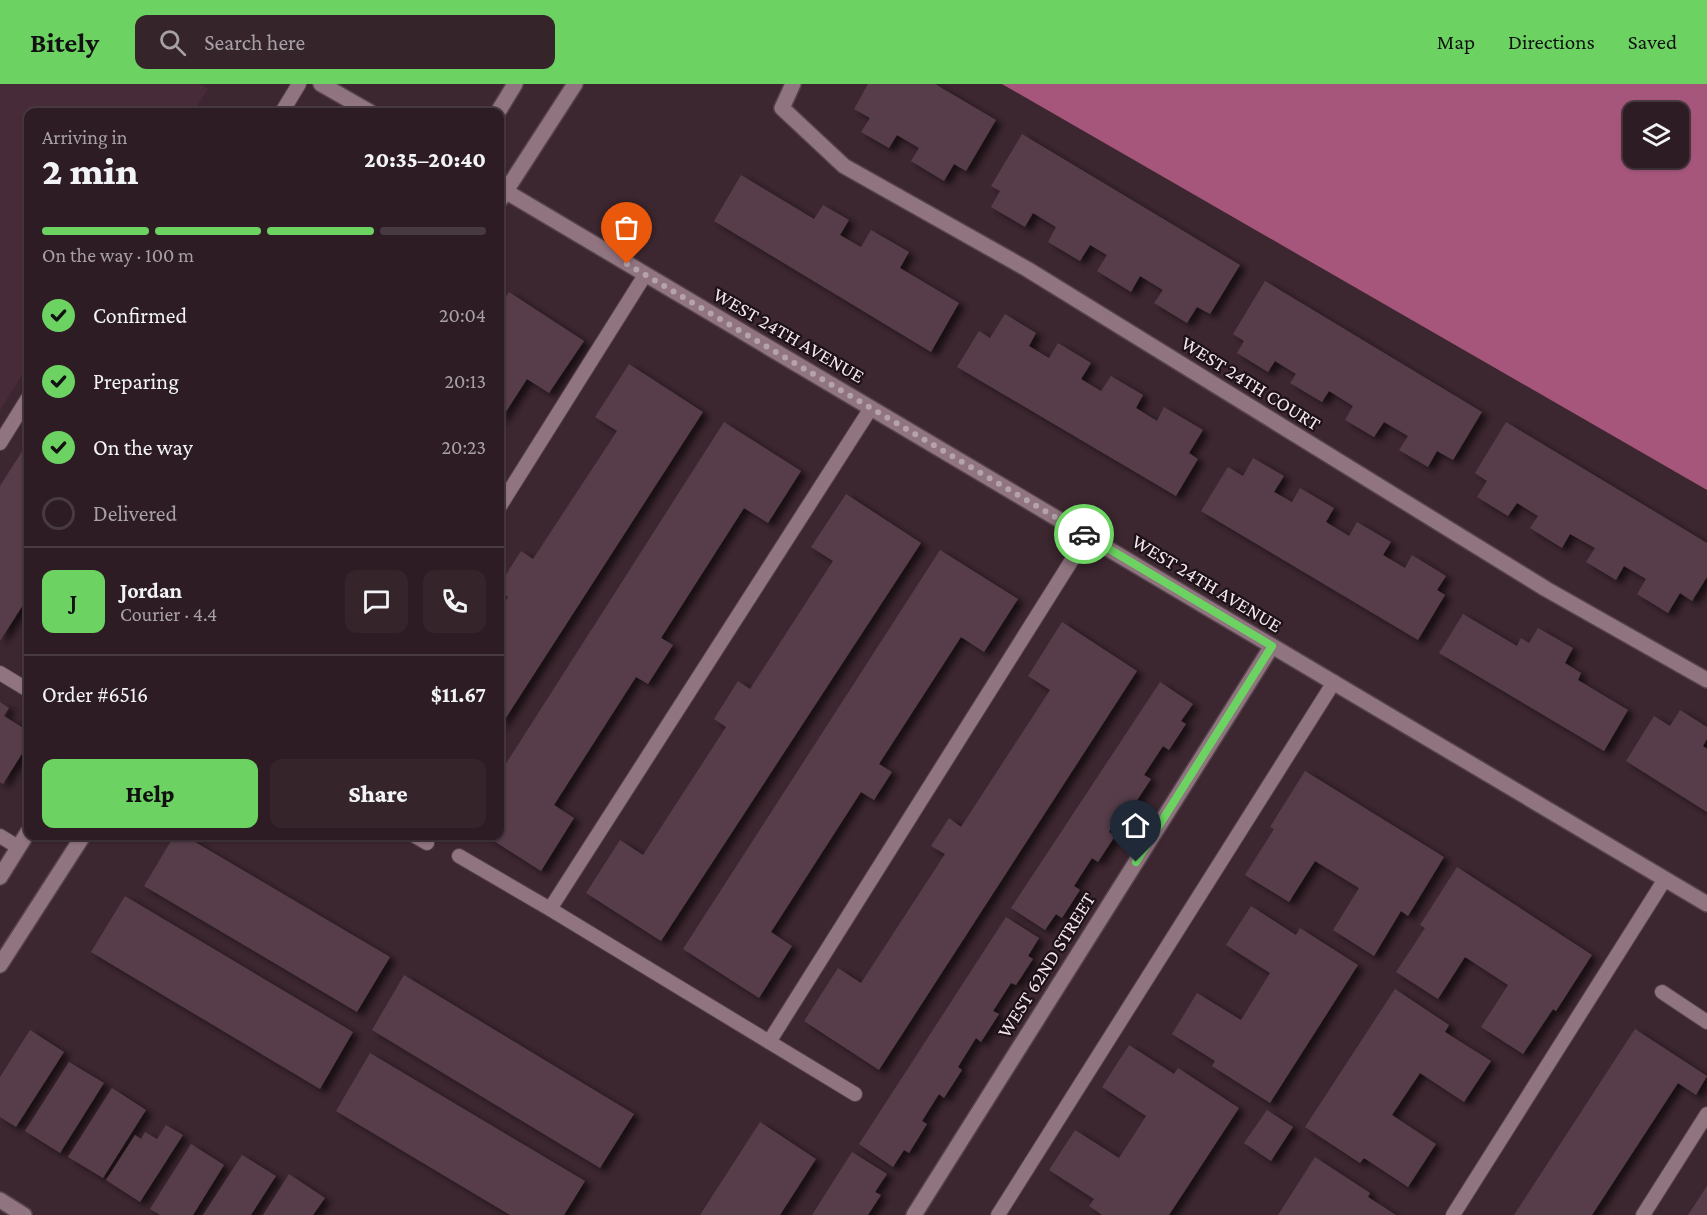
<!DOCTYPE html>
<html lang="en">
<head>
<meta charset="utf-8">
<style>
  body { margin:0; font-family:"Crimson Pro",serif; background:#35252b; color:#f1f3f6; height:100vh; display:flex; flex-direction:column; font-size:22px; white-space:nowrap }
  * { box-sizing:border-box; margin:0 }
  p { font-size:20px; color:#a7a1a6 }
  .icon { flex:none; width:33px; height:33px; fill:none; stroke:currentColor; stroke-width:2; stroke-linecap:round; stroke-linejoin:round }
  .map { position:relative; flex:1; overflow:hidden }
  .drawer { position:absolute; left:24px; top:24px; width:480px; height:732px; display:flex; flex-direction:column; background:#2d1c23; border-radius:12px; box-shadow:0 2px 4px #0004,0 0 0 2px #483a41 }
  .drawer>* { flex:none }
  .tools { position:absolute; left:1623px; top:18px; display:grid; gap:12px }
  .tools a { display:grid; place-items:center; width:66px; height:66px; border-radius:12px; background:#2d1c23; box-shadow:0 2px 4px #0004,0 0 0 2px #483a41; font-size:30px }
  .pin { position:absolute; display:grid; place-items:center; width:51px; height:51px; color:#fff; margin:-62px -26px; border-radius:50% 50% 50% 0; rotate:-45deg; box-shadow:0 0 6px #0007 }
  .pin .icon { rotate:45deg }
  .courier { position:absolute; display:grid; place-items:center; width:60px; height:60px; margin:-30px; border:4px solid #6cd362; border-radius:50%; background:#fff; color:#222; box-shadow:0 2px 8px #0007 }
  .summary em { font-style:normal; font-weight:800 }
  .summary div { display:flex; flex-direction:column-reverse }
  .summary { display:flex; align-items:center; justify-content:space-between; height:102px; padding:0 18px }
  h1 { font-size:39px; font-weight:800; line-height:45px }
  .bar { display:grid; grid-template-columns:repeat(4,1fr); gap:9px 6px; align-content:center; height:72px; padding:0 18px }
  .bar i { height:8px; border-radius:4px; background:#483a41 }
  .bar .active { background:#6cd362 }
  .bar p { grid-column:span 4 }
  .line { display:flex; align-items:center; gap:15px; padding:0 18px; border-top:2px solid #483a41 }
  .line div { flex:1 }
  .round { display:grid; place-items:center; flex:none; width:63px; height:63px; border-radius:12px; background:#35252b }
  ol { padding:0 18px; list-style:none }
  li { display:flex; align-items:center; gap:18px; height:66px }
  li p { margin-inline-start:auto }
  li .icon { padding:6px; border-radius:50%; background:#6cd362; color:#111; stroke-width:4 }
  li:last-child { color:#a7a1a6 }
  li i { width:33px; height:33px; border:3px solid #483a41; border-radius:50% }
  .button { display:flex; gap:12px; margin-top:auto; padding:12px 18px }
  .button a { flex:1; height:69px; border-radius:12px; background:#6cd362; color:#111; font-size:24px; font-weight:800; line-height:69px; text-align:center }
  .button a+a { background:#35252b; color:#f1f3f6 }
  header { display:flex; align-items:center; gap:36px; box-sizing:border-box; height:84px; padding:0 30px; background:#6cd362; color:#111 }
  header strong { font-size:28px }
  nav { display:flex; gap:33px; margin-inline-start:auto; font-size:21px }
  .search { width:420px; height:54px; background:#35252b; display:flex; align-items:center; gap:15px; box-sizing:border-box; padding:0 21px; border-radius:12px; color:#a7a1a6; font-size:22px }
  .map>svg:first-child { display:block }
  .built { fill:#482b38 }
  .water { fill:#a6567b; fill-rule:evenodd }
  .building { fill:#563e48; filter:url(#shadow) }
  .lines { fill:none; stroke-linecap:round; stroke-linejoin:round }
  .service-casing { stroke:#55424a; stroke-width:16 }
  .minor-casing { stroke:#55424a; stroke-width:18 }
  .tertiary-casing { stroke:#55424a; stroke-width:18 }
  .service { stroke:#90747f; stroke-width:14 }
  .minor { stroke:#90747f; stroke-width:15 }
  .tertiary { stroke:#90747f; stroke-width:15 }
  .done { stroke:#b4a3aa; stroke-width:6; stroke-dasharray:0 10.8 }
  .route { stroke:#6cd362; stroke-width:8 }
  .labels { text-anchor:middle; stroke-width:4.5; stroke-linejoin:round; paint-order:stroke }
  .street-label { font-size:20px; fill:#f5e6ec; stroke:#1c1217 }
</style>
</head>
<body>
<header>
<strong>Bitely</strong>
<div class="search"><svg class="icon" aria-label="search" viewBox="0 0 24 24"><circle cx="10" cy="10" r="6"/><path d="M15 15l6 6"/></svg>Search here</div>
<nav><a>Map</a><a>Directions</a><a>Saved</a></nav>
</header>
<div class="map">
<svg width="1707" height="1131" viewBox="0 0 1707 1131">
  <defs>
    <filter id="shadow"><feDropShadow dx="6" dy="4" stdDeviation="3" flood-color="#0009"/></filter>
  </defs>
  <rect width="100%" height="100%" fill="#3c262f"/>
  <path class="built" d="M 0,0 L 200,0 L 208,5 L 193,28 L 28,28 L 28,282 L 0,326 Z"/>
  <path class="water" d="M 1002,0 L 1707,0 L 1707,406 ZM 1634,28 L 1678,28 L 1678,74 L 1634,74 Z"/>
  <path class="building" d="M 868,0 L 935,0 L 996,36 L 966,87 L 954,80 L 944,97 L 911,77 L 919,64 L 897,51 L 889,64 L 861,48 L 870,34 L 854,25 Z
    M 1022,50 L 1240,181 L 1210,230 L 1197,223 L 1187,239 L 1154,219 L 1163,206 L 1140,192 L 1131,208 L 1097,187 L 1107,171 L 1090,161 L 1080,177 L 1048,158 L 1056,143 L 1033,129 L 1025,143 L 991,123 L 1000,107 L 991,102 Z
    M 741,91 L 814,135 L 823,121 L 849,136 L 840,151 L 861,163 L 871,146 L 909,168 L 900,184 L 959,219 L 931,268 L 714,137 Z
    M 1265,197 L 1482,328 L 1453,376 L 1437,367 L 1428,383 L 1399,366 L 1408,352 L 1384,338 L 1374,353 L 1345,336 L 1353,322 L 1329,307 L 1322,318 L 1290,299 L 1296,290 L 1275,277 L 1268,288 L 1237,269 L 1244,257 L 1233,250 Z
    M 509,208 L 584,257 L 549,309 L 527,295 L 500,337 L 500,222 Z
    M 1005,230 L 1036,249 L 1029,262 L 1049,274 L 1058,259 L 1091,279 L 1081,295 L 1101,307 L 1111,292 L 1143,311 L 1136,324 L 1157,337 L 1164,323 L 1203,346 L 1189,369 L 1198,375 L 1176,412 L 957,283 L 979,247 L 990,254 Z
    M 629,280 L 703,328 L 500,643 L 500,527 L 508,513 L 500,507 L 500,500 L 521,467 L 533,475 L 617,347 L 595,333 Z
    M 724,338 L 801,387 L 768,439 L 744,424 L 661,554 L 673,561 L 648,600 L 636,593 L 554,721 L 574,734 L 541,787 L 486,752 L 500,752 L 500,689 Z
    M 1506,338 L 1707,459 L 1707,493 L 1692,517 L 1680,509 L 1668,529 L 1637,510 L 1646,495 L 1624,482 L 1616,496 L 1586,478 L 1595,464 L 1570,450 L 1562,464 L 1530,444 L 1538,432 L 1517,419 L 1508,432 L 1477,413 L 1487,397 L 1475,389 Z
    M 28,358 L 28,513 L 0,557 L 0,402 Z
    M 1253,374 L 1284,392 L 1274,408 L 1292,418 L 1300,404 L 1334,424 L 1326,438 L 1349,452 L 1357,438 L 1391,458 L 1383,471 L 1405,484 L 1412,471 L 1446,492 L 1437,506 L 1445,511 L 1418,556 L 1201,427 L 1228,383 L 1243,392 Z
    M 846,410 L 921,459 L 661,857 L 586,809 L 620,756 L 643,771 L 726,643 L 714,635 L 738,597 L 750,605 L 833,477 L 811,463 Z
    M 940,466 L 1018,515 L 984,568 L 961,553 L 879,680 L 892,688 L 874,716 L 861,708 L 771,848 L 792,862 L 759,914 L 683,865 Z
    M 1463,530 L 1517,562 L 1521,554 L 1529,559 L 1538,544 L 1573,564 L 1565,579 L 1581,589 L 1578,596 L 1628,626 L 1604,667 L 1439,569 Z
    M 1062,538 L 1137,587 L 879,986 L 804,937 L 838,884 L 861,899 L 945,770 L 931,762 L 949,734 L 961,743 L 1050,606 L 1028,592 Z
    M 1160,598 L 1193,620 L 1181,637 L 1186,640 L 1169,666 L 1163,662 L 1144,691 L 1151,695 L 1132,724 L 1127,720 L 1109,748 L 1115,752 L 1098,778 L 1092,774 L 1074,802 L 1080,806 L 1062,834 L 1056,830 L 1045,846 L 1011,824 Z
    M 0,618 L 9,624 L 4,632 L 28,647 L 28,660 L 3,700 L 0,698 Z
    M 1680,626 L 1707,643 L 1707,655 L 1703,662 L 1707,665 L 1707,728 L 1626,677 L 1654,632 L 1670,642 Z
    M 1305,687 L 1444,773 L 1408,832 L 1401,827 L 1374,872 L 1333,846 L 1359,804 L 1315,777 L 1289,818 L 1245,791 L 1274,745 L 1270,743 Z
    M 174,752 L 185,752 L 390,873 L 357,928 L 144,802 Z
    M 1457,783 L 1592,871 L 1556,927 L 1553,925 L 1523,970 L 1481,943 L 1508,901 L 1465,873 L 1438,915 L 1396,888 L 1425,844 L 1420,841 Z
    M 125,812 L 353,948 L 320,1005 L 91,868 Z
    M 1251,822 L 1296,851 L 1300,844 L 1358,881 L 1270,1019 L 1212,982 L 1215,977 L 1172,950 L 1197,909 L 1241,936 L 1270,889 L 1226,861 Z
    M 1006,833 L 1039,854 L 1028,872 L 1033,875 L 1016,901 L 1011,899 L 993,927 L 999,930 L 981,958 L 976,954 L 958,983 L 962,986 L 944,1014 L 939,1010 L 922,1037 L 927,1040 L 909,1069 L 904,1066 L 893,1083 L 859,1060 Z
    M 404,891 L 634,1030 L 600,1084 L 372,946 Z
    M 1395,905 L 1449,941 L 1445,948 L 1491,977 L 1464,1018 L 1420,989 L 1392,1031 L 1436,1060 L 1408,1103 L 1364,1074 L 1360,1079 L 1305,1043 Z
    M 1635,945 L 1707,992 L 1696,1011 L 1678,999 L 1592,1131 L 1514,1131 Z
    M 30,946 L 64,968 L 16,1043 L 0,1033 L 0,993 Z
    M 1129,961 L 1174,990 L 1178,984 L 1239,1024 L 1169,1131 L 1102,1131 L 1089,1122 L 1094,1115 L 1049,1086 L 1075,1046 L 1119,1074 L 1146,1032 L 1102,1003 Z
    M 370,969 L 585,1097 L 564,1131 L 510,1131 L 336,1027 Z
    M 69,978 L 104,999 L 60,1069 L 25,1047 Z
    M 112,1004 L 146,1026 L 103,1094 L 68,1073 Z
    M 1267,1026 L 1293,1043 L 1271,1077 L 1244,1059 Z
    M 760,1038 L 816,1075 L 780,1131 L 700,1131 Z
    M 166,1041 L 183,1051 L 140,1118 L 106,1096 L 135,1051 L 141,1055 L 145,1048 L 157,1055 Z
    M 191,1060 L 224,1081 L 193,1131 L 160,1131 L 150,1125 Z
    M 852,1068 L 887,1090 L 875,1108 L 881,1111 L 868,1131 L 812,1131 Z
    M 242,1071 L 276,1092 L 251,1131 L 203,1131 Z
    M 1315,1073 L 1370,1109 L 1368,1113 L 1396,1131 L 1278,1131 Z
    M 289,1090 L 325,1114 L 313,1131 L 263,1131 Z
    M 1707,1102 L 1707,1131 L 1688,1131 Z"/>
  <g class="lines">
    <defs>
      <path id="service" d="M 282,28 L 299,0
        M 0,359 L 28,314
        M 500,422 L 645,191
        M 0,589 L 28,606
        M 0,752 L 18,763
        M 415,752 L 427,759
        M 459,772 L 550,825
        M 1662,908 L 1707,938
        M 769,958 L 1087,452
        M 855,1010 L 550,825 L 871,324
        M 998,1131 L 1334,598
        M 1453,1131 L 1665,795
        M 1643,1131 L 1707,1030"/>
      <path id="minor" d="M 793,0 L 782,24 L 844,82 L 1027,185 L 1546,505 L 1707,596
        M 0,1116 L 24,1131
        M 914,1131 L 1272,562"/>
      <path id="tertiary" d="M 321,0 L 370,28
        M 498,28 L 515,0
        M 500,104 L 1707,820
        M 500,116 L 575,0
        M 0,793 L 28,748
        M 0,881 L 83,752"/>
    </defs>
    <use href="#service" class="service-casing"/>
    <use href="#minor" class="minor-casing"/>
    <use href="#tertiary" class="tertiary-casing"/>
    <use href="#service" class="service"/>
    <use href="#minor" class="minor"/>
    <use href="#tertiary" class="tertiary"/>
  </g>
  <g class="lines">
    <path class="done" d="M 627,180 L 1084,450"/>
    <path class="route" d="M 1084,450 L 1272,562 L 1136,778"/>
  </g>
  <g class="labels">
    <g class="street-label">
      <text transform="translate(789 251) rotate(30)" y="7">WEST 24TH AVENUE</text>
      <text transform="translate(1251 299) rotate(32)" y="7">WEST 24TH COURT</text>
      <text transform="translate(1207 499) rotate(31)" y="7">WEST 24TH AVENUE</text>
      <text transform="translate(1046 881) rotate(-58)" y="7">WEST 62ND STREET</text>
    </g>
  </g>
</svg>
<div class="tools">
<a><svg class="icon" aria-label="layers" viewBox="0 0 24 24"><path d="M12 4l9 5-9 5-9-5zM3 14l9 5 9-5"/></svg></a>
</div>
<div class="pin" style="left:627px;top:180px;background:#ea580c"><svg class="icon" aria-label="bag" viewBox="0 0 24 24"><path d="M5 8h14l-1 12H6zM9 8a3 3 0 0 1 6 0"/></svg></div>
<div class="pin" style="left:1136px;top:778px;background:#1f2937"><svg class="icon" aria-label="home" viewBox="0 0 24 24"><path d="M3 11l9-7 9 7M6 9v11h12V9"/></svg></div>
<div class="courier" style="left:1084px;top:450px"><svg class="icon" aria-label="car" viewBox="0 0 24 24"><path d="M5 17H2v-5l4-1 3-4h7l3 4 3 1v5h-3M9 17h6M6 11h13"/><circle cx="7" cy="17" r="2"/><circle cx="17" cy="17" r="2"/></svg></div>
<section class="drawer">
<div class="summary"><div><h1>2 min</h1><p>Arriving in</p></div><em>20:35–20:40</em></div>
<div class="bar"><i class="active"></i><i class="active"></i><i class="active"></i><i></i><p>On the way · 100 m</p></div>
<ol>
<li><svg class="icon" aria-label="check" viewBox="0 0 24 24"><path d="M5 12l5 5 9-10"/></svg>Confirmed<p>20:04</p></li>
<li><svg class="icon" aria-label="check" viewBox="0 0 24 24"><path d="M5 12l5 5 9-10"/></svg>Preparing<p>20:13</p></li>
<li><svg class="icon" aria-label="check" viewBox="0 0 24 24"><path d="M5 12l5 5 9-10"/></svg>On the way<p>20:23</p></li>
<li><i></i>Delivered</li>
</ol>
<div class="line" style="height:108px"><b class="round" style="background:#6cd362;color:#111">J</b><div><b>Jordan</b><p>Courier · 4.4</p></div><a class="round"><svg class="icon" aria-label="chat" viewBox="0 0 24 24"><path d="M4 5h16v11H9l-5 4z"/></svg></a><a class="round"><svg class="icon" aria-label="phone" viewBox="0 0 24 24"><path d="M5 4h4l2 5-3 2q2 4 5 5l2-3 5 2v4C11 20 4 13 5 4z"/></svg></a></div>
<div class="line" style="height:78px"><div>Order #6516</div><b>$11.67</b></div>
<div class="button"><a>Help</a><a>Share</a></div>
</section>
</div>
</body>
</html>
